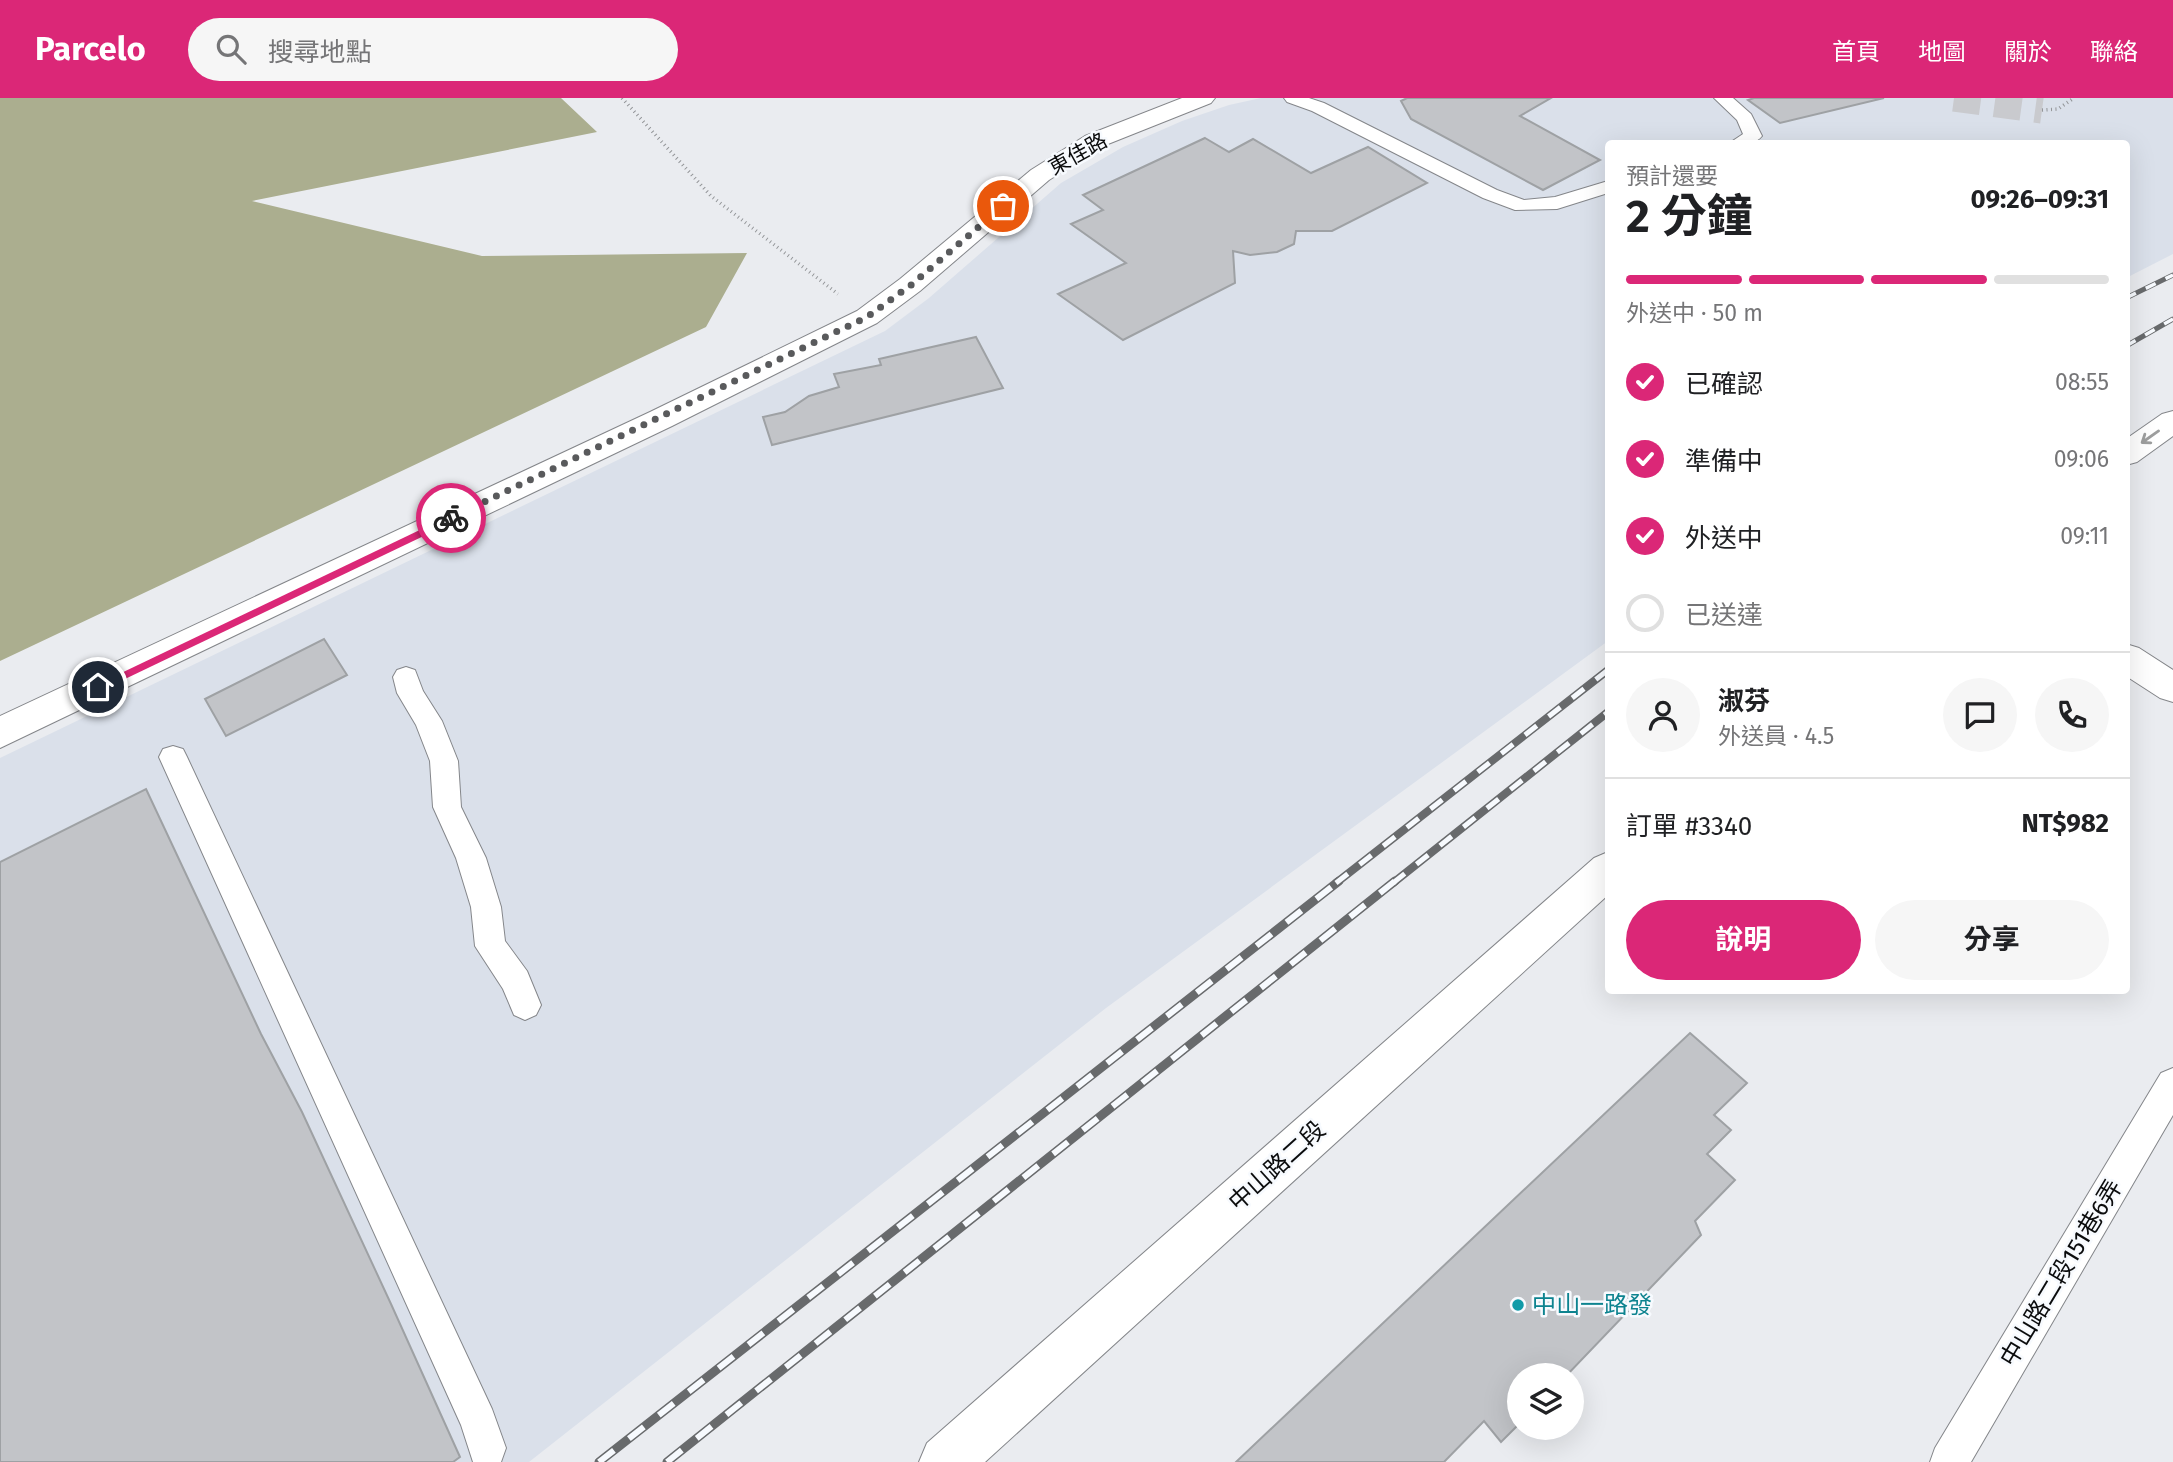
<!DOCTYPE html>
<html lang="zh-TW">
<head>
<meta charset="utf-8">
<style>
  body { margin:0; font-family:"Fira Sans","Noto Sans TC",sans-serif; background:#f6f6f6; color:#202124; height:100vh; display:flex; flex-direction:column; font-size:26px; white-space:nowrap }
  * { box-sizing:border-box; margin:0 }
  p { font-size:23px; color:#757577 }
  .icon { flex:none; width:38px; height:38px; fill:none; stroke:currentColor; stroke-width:2; stroke-linecap:round; stroke-linejoin:round }
  .map { position:relative; flex:1; overflow:hidden }
  .drawer { position:absolute; left:1605px; top:42px; width:525px; height:854px; display:flex; flex-direction:column; background:#fff; border-radius:7px; box-shadow:0 7px 28px #0002 }
  .drawer>* { flex:none }
  .buttons { position:absolute; left:1507px; top:1265px; display:grid; gap:14px }
  .buttons a { display:grid; place-items:center; width:77px; height:77px; border-radius:50%; background:#fff; box-shadow:0 7px 28px #0002; font-size:35px }
  .pin { position:absolute; display:grid; place-items:center; width:60px; height:60px; color:#fff; margin:-30px; border:4px solid #fff; border-radius:50%; box-shadow:0 2px 7px #0007 }
  .courier { position:absolute; display:grid; place-items:center; width:70px; height:70px; margin:-35px; border:5px solid #db2777; border-radius:50%; background:#fff; color:#222; box-shadow:0 2px 9px #0007 }
  .overview em { font-style:normal; font-weight:700 }
  .overview div { display:flex; flex-direction:column-reverse }
  .overview { display:flex; align-items:center; justify-content:space-between; height:119px; padding:0 21px }
  h1 { font-size:46px; font-weight:700; line-height:52px }
  .bar { display:grid; grid-template-columns:repeat(4,1fr); gap:10px 7px; align-content:center; height:84px; padding:0 21px }
  .bar i { height:9px; border-radius:5px; background:#e0e0e0 }
  .bar .current { background:#db2777 }
  .bar p { grid-column:span 4 }
  .line { display:flex; align-items:center; gap:18px; padding:0 21px; border-top:2px solid #e0e0e0 }
  .line div { flex:1 }
  .round { display:grid; place-items:center; flex:none; width:74px; height:74px; border-radius:37px; background:#f6f6f6 }
  ol { padding:0 21px; list-style:none }
  li { display:flex; align-items:center; gap:21px; height:77px }
  li p { margin-inline-start:auto }
  li .icon { padding:7px; border-radius:50%; background:#db2777; color:#fff; stroke-width:4 }
  li:last-child { color:#757577 }
  li i { width:38px; height:38px; border:4px solid #e0e0e0; border-radius:50% }
  .action { display:flex; gap:14px; margin-top:auto; padding:14px 21px }
  .action a { flex:1; height:80px; border-radius:42px; background:#db2777; color:#fff; font-size:28px; font-weight:700; line-height:80px; text-align:center }
  .action a+a { background:#f6f6f6; color:#202124 }
  header { display:flex; align-items:center; gap:42px; box-sizing:border-box; height:98px; padding:0 35px; background:#db2777; color:#fff }
  header strong { font-size:33px }
  nav { display:flex; gap:38px; margin-inline-start:auto; font-size:24px }
  .search { width:490px; height:63px; background:#f6f6f6; display:flex; align-items:center; gap:18px; box-sizing:border-box; padding:0 24px; border-radius:38px; color:#757577; font-size:26px }
  .map>svg:first-child { display:block }
  .built { fill:#dae0ea }
  .forest { fill:#abae8f }
  .building { fill:#c2c4c8; stroke:#9ea1a4; stroke-width:2 }
  .lines { fill:none; stroke-linecap:round; stroke-linejoin:round }
  .street-tunnel { stroke:#c9cace; stroke-width:27; stroke-dasharray:27 14; stroke-linecap:butt }
  .lane-casing { stroke:#84868a; stroke-width:2 }
  .street-casing { stroke:#84868a; stroke-width:2 }
  .secondary-casing { stroke:#84868a; stroke-width:2 }
  .path { stroke:#929497; stroke-width:3.5; stroke-dasharray:1 3.5; stroke-linecap:butt }
  .lane { fill:#fff; fill-rule:evenodd }
  .street { fill:#fff; fill-rule:evenodd }
  .secondary { fill:#fff; fill-rule:evenodd }
  .rail-far2-casing { stroke:#686a6c; stroke-width:5 }
  .rail-far1-casing { stroke:#686a6c; stroke-width:8 }
  .rail-casing { stroke:#686a6c; stroke-width:9 }
  .rail-far2 { stroke:#f7fafe; stroke-width:3.5; stroke-dasharray:11; stroke-linecap:butt }
  .rail-far1 { stroke:#f7fafe; stroke-width:5; stroke-dasharray:15; stroke-linecap:butt }
  .rail { stroke:#f7fafe; stroke-width:6; stroke-dasharray:19; stroke-linecap:butt }
  .oneway { stroke:#9d9e9e }
  .route { fill:#db2777 }
  .done { stroke:#595a5c; stroke-width:7; stroke-dasharray:0 12.6 }
  .culture-dot { fill:#0f9aa8; stroke:#f7fafe; stroke-width:2.5 }
  .labels { text-anchor:middle; stroke-width:5; stroke-linejoin:round; paint-order:stroke }
  .street-label { font-size:21px; fill:#0b0c0d; stroke:#f7fafe }
  .near-street-label { font-size:24px; fill:#0b0c0d; stroke:#f7fafe }
  .near-culture-label { font-size:24px; fill:#0d838f; stroke:#f7fafe; text-anchor:start }
</style>
</head>
<body>
<header>
<strong>Parcelo</strong>
<div class="search"><svg class="icon" aria-label="search" viewBox="0 0 24 24"><circle cx="10" cy="10" r="6"/><path d="M15 15l6 6"/></svg>搜尋地點</div>
<nav><a>首頁</a><a>地圖</a><a>關於</a><a>聯絡</a></nav>
</header>
<div class="map">
<svg width="2173" height="1364" viewBox="0 0 2173 1364">
  <rect width="100%" height="100%" fill="#eaecf0"/>
  <path class="built" d="M 1261,0 L 2173,0 L 2173,156 L 2126,180 L 2126,46 L 1608,46 L 1608,543 L 1106,910 L 529,1364 L 0,1364 L 0,660 L 885,233 L 929,200 L 1061,85 L 1123,49 L 1182,23 L 1229,7 Z"/>
  <path class="forest" d="M 0,0 L 561,0 L 597,34 L 252,103 L 482,158 L 747,155 L 706,229 L 0,563 Z"/>
  <path class="building" d="M 1407,0 L 1551,0 L 1520,18 L 1600,62 L 1543,92 L 1411,21 L 1401,3 Z
    M 1754,0 L 1884,0 L 1780,25 L 1748,2 Z
    M 1205,40 L 1229,54 L 1253,41 L 1311,75 L 1368,49 L 1427,85 L 1332,133 L 1296,133 L 1294,146 L 1277,154 L 1250,157 L 1233,153 L 1235,185 L 1123,242 L 1058,196 L 1126,165 L 1071,126 L 1103,112 L 1083,97 Z
    M 976,239 L 1003,290 L 772,347 L 763,319 L 785,314 L 809,298 L 839,289 L 834,276 L 881,267 L 879,261 Z
    M 324,541 L 347,577 L 226,638 L 205,601 Z
    M 146,691 L 261,936 L 302,1014 L 391,1206 L 460,1359 L 453,1364 L 0,1364 L 0,764 Z
    M 1690,935 L 1747,985 L 1714,1017 L 1731,1032 L 1707,1056 L 1735,1082 L 1695,1123 L 1701,1137 L 1566,1278 L 1519,1278 L 1519,1326 L 1501,1344 L 1484,1323 L 1444,1364 L 1236,1364 Z"/>
  <g class="lines">
    <path class="street-tunnel" d="M 1954,0 L 2042,12"/>
    <defs>
      <path id="lane" d="M 1284,0 L 1309,0 L 1324,5 L 1497,92 L 1524,102 L 1555,99 L 1608,83 L 1608,95 L 1557,111 L 1515,112 L 1483,100 L 1312,13 L 1287,4 Z
        M 1714,0 L 1733,0 L 1751,16 L 1762,38 C 1754,48 1740,46 1728,46 L 1743,36 L 1737,22 Z
        M 406,569 L 415,572 L 423,593 L 442,623 L 458,663 L 461,709 L 486,760 L 501,809 L 505,843 L 527,873 L 541,907 L 536,917 L 525,922 L 514,917 L 503,891 L 475,848 L 471,809 L 456,760 L 433,709 L 430,663 L 416,627 L 397,595 L 393,579 L 397,572 Z
        M 173,648 L 183,651 L 187,659 L 492,1311 L 506,1350 L 501,1364 L 473,1364 L 461,1327 L 159,659 L 163,651 Z
        M 2173,970 L 2173,1017 L 1971,1364 L 1930,1364 L 1935,1350 L 2161,975 Z"/>
      <path id="street" d="M 1182,0 L 1215,0 L 1211,5 L 1103,48 L 1049,82 L 920,193 L 877,225 L 672,328 L 0,650 L 0,618 L 650,314 L 857,213 L 900,181 L 1031,72 L 1085,38 Z
        M 2126,546 L 2139,550 L 2173,572 L 2173,604 L 2160,600 L 2126,578 Z"/>
      <path id="secondary" d="M 2173,313 L 2173,338 L 2137,364 L 2126,367 L 2126,341 L 2162,316 Z
        M 1608,754 L 1608,797 L 985,1364 L 919,1364 L 927,1345 L 1594,760 Z"/>
    </defs>
    <use href="#lane" class="lane-casing"/>
    <use href="#street" class="street-casing"/>
    <use href="#secondary" class="secondary-casing"/>
    <path class="path" d="M 622,0 L 711,98 L 838,196
      M 2042,12 L 2058,11 L 2074,0"/>
    <use href="#lane" class="lane"/>
    <use href="#street" class="street"/>
    <use href="#secondary" class="secondary"/>
    <defs>
      <path id="rail-far2" d="M 2126,200 L 2173,177
        M 2126,248 L 2173,221"/>
      <path id="rail-far1" d="M 1336,785 L 1608,572
        M 1393,785 L 1608,614"/>
      <path id="rail" d="M 599,1364 L 1339,783
        M 667,1364 L 1395,783"/>
    </defs>
    <use href="#rail-far2" class="rail-far2-casing"/>
    <use href="#rail-far1" class="rail-far1-casing"/>
    <use href="#rail" class="rail-casing"/>
    <use href="#rail-far2" class="rail-far2"/>
    <use href="#rail-far1" class="rail-far1"/>
    <use href="#rail" class="rail"/>
  </g>
  <defs><path id="oneway-shaft" d="M-6 0H5M1.5-3L5.5 0L1.5 3" fill="none" stroke-width="1.6" stroke-linecap="round" stroke-linejoin="round" transform="scale(1.75)"/></defs>
  <use class="oneway" href="#oneway-shaft" transform="translate(2150 339) rotate(145)"/>
  <path class="route" d="M 451,417 L 456,420 L 455,423 L 102,592 L 98,593 L 92,589 Z"/>
  <g class="lines">
    <path class="done" d="M 451,420 L 867,219 L 911,187 L 1003,108"/>
  </g>
  <circle class="culture-dot" cx="1518" cy="1207" r="7"/>
  <g class="labels">
    <g class="street-label">
      <text transform="translate(1078 56) rotate(-29)" y="7">東佳路</text>
    </g>
    <g class="near-street-label">
      <text transform="translate(1277 1068) rotate(-42)" y="8">中山路二段</text>
      <text transform="translate(2061 1175) rotate(-59)" y="8">中山路二段151巷6弄</text>
    </g>
    <g class="near-culture-label">
      <text x="1532" y="1215">中山一路發</text>
    </g>
  </g>
</svg>
<div class="buttons">
<a><svg class="icon" aria-label="layers" viewBox="0 0 24 24"><path d="M12 4l9 5-9 5-9-5zM3 14l9 5 9-5"/></svg></a>
</div>
<div class="pin" style="left:1003px;top:108px;background:#ea580c"><svg class="icon" aria-label="bag" viewBox="0 0 24 24"><path d="M5 8h14l-1 12H6zM9 8a3 3 0 0 1 6 0"/></svg></div>
<div class="pin" style="left:98px;top:589px;background:#1f2937"><svg class="icon" aria-label="home" viewBox="0 0 24 24"><path d="M3 11l9-7 9 7M6 9v11h12V9"/></svg></div>
<div class="courier" style="left:451px;top:420px"><svg class="icon" aria-label="bike" viewBox="0 0 24 24"><circle cx="6" cy="16" r="4"/><circle cx="18" cy="16" r="4"/><path d="M6 16l4-8h5l3 8M10 8l3 8H6M13 5h3"/></svg></div>
<section class="drawer">
<div class="overview"><div><h1>2 分鐘</h1><p>預計還要</p></div><em>09:26–09:31</em></div>
<div class="bar"><i class="current"></i><i class="current"></i><i class="current"></i><i></i><p>外送中 · 50 m</p></div>
<ol>
<li><svg class="icon" aria-label="check" viewBox="0 0 24 24"><path d="M5 12l5 5 9-10"/></svg>已確認<p>08:55</p></li>
<li><svg class="icon" aria-label="check" viewBox="0 0 24 24"><path d="M5 12l5 5 9-10"/></svg>準備中<p>09:06</p></li>
<li><svg class="icon" aria-label="check" viewBox="0 0 24 24"><path d="M5 12l5 5 9-10"/></svg>外送中<p>09:11</p></li>
<li><i></i>已送達</li>
</ol>
<div class="line" style="height:126px"><a class="round"><svg class="icon" aria-label="person" viewBox="0 0 24 24"><circle cx="12" cy="8" r="4"/><path d="M4 21q1-7 8-7t8 7"/></svg></a><div><b>淑芬</b><p>外送員 · 4.5</p></div><a class="round"><svg class="icon" aria-label="chat" viewBox="0 0 24 24"><path d="M4 5h16v11H9l-5 4z"/></svg></a><a class="round"><svg class="icon" aria-label="phone" viewBox="0 0 24 24"><path d="M5 4h4l2 5-3 2q2 4 5 5l2-3 5 2v4C11 20 4 13 5 4z"/></svg></a></div>
<div class="line" style="height:91px"><div>訂單 #3340</div><b>NT$982</b></div>
<div class="action"><a>說明</a><a>分享</a></div>
</section>
</div>
</body>
</html>
